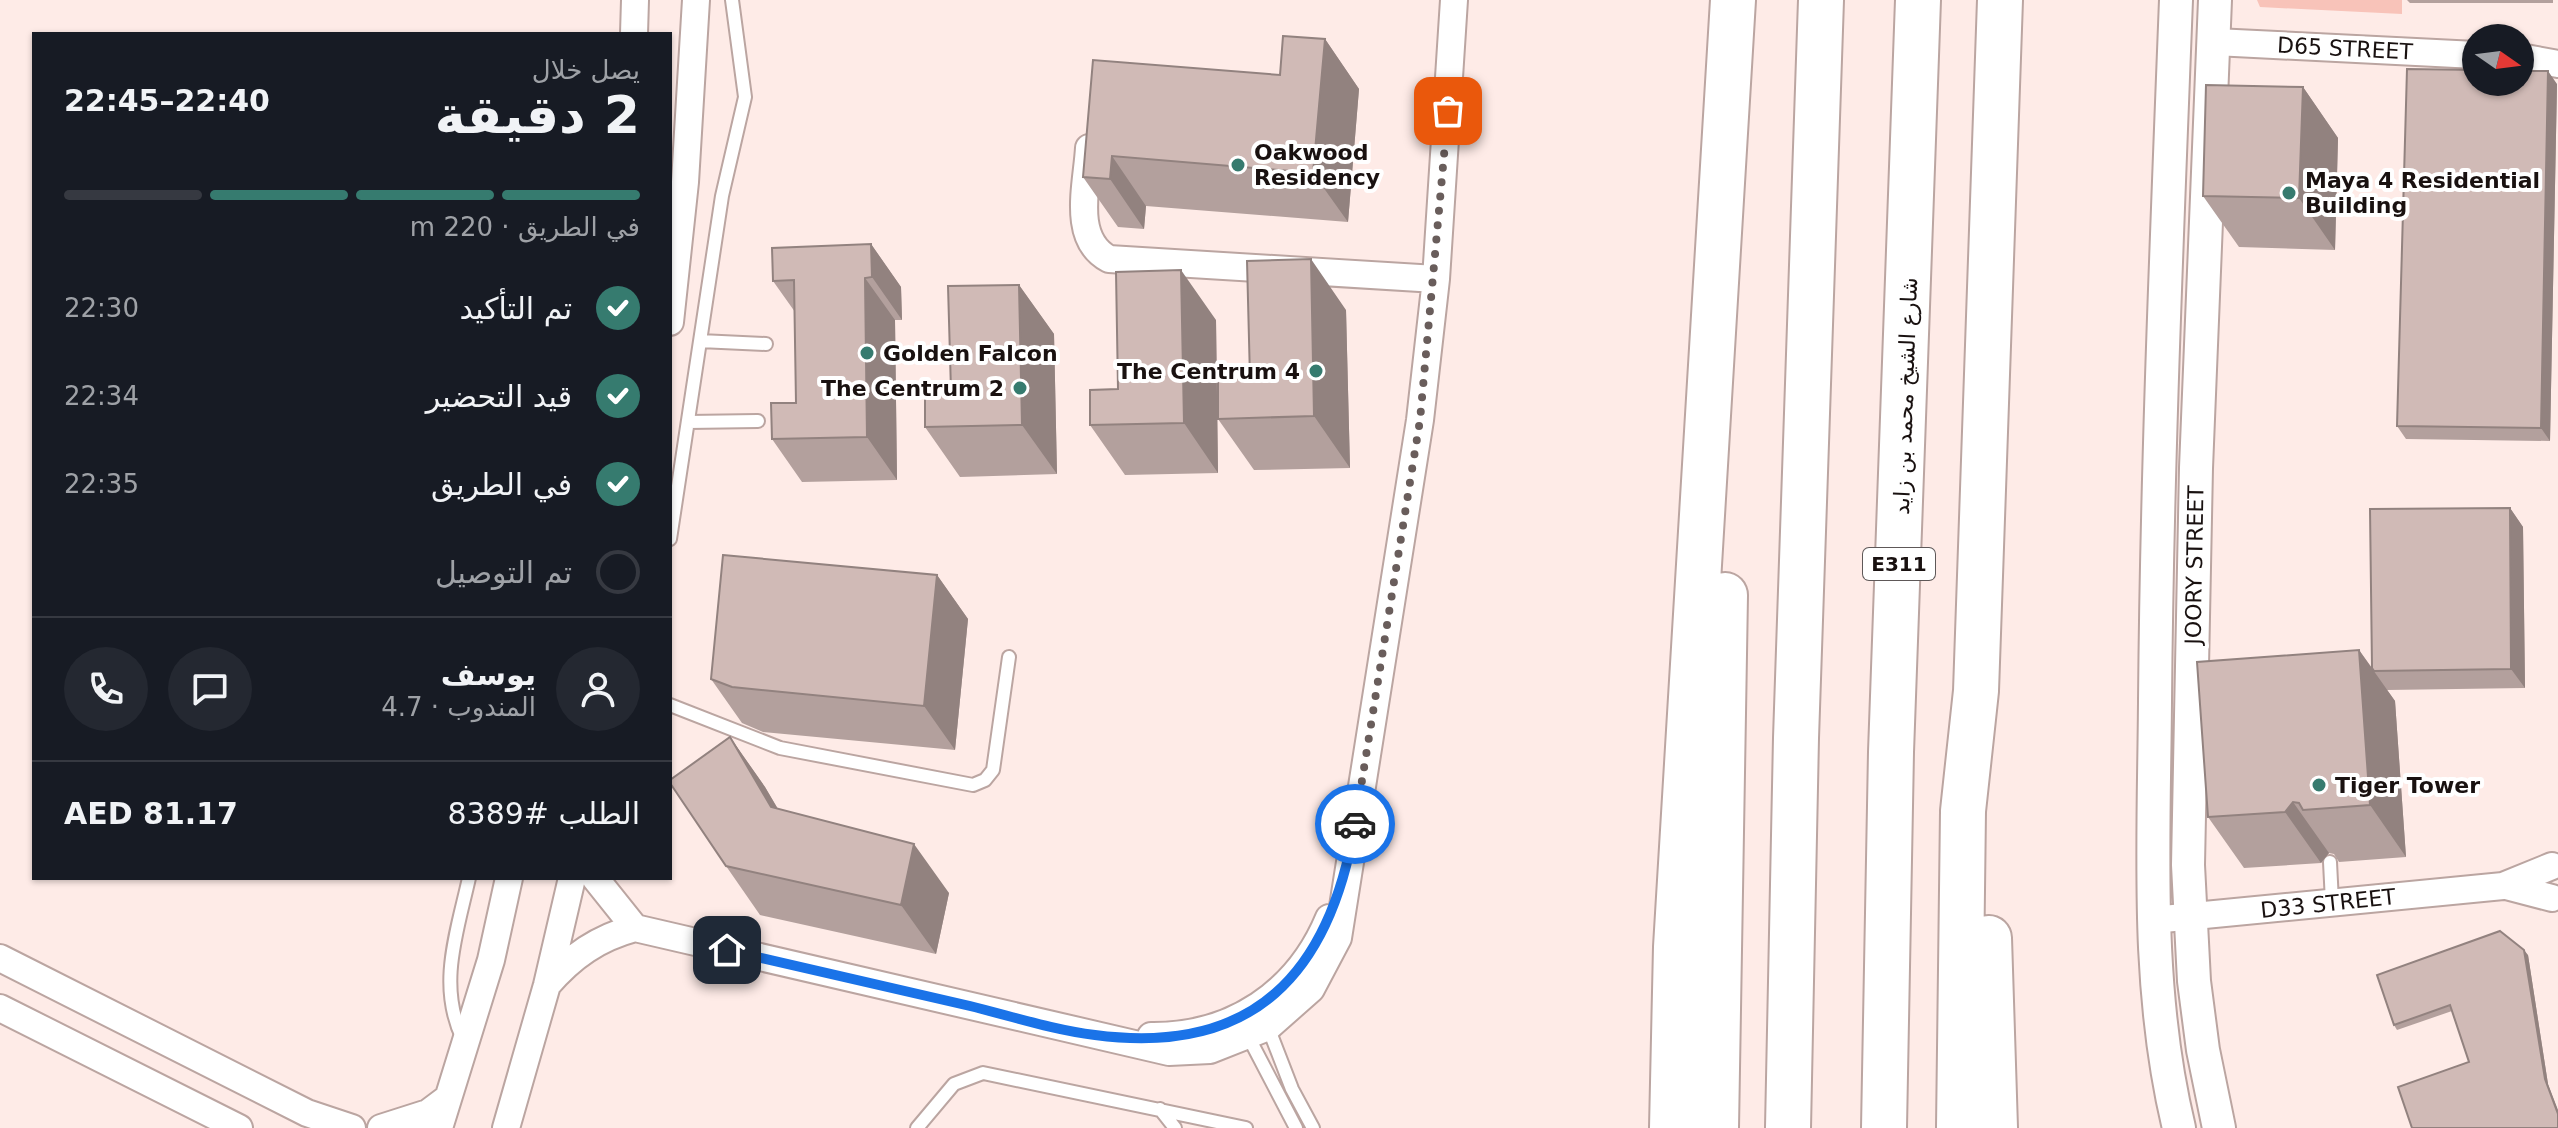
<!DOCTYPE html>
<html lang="ar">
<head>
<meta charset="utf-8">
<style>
  body { margin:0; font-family:"DejaVu Sans","Noto Naskh Arabic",sans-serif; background:#242831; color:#f1f3f6; direction:rtl; height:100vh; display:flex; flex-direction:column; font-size:30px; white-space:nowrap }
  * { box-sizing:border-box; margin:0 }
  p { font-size:26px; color:#9ea1a6 }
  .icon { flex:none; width:44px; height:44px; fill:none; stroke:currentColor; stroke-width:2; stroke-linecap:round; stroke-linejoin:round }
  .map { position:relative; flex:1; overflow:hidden; direction:ltr }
  .side { position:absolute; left:32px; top:32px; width:640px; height:848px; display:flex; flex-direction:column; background:#171b24; border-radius:0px; box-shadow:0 2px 6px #0004; direction:rtl }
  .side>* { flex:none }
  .needle { width:52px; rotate:104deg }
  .fabs { position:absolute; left:2462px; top:24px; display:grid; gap:16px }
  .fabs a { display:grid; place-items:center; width:72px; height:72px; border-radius:50%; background:#171b24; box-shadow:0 2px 6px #0004; font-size:40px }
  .pin { position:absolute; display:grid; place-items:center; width:68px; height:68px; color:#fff; margin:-34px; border-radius:16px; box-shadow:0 4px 12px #0006 }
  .courier { position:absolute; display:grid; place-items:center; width:80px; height:80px; margin:-40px; border:6px solid #1a73e8; border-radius:50%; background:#fff; color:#222; box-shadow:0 2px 10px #0007 }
  .head em { font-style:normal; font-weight:700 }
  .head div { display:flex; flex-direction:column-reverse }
  .head { display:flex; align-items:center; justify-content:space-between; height:136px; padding:0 32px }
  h1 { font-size:52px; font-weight:700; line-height:60px }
  .bar { display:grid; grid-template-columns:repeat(4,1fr); gap:12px 8px; align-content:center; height:96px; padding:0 32px }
  .bar i { height:10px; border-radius:6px; background:#363941 }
  .bar .active { background:#367b6f }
  .bar p { grid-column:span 4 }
  .line { display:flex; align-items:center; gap:20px; padding:0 32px; border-top:2px solid #363941 }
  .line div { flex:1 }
  .round { display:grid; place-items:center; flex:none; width:84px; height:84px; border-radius:42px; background:#242831 }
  ol { padding:0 32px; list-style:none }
  li { display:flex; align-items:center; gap:24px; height:88px }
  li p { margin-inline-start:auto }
  li .icon { padding:8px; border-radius:50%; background:#367b6f; color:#fff; stroke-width:4 }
  li:last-child { color:#9ea1a6 }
  li i { width:44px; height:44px; border:4px solid #363941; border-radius:50% }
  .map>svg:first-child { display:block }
  .green { fill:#f8c3b9 }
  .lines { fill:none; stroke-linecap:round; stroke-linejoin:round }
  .service-casing { stroke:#bba5a1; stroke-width:16 }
  .minor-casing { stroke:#bba5a1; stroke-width:30 }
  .tertiary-casing { stroke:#bba5a1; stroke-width:36 }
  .motorway-casing { stroke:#bba5a1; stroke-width:48 }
  .service { stroke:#fff; stroke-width:12 }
  .minor { stroke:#fff; stroke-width:26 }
  .tertiary { stroke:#fff; stroke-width:32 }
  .motorway { stroke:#fff; stroke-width:44 }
  .wall { fill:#b3a09d }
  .shaded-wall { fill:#92827f }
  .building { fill:#d0bab6; stroke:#92827f; stroke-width:2 }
  .done { stroke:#695d5b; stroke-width:8; stroke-dasharray:0 14.4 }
  .route { stroke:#1a73e8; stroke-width:10 }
  .poi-dot { fill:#367b6f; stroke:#fff; stroke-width:3 }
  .labels { text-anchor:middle; stroke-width:8; stroke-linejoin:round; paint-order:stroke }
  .shield { fill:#fff; stroke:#5e5858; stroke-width:2 }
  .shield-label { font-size:20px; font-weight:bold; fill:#191110 }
  .street-label { font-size:22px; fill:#191110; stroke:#fff }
  .poi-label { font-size:22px; font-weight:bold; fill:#191110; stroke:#fff; text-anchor:start }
</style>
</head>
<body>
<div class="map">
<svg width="2558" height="1128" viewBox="0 0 2558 1128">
  <rect width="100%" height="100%" fill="#feebe7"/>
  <path class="green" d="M 2257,0 L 2402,0 L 2402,14 L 2260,7 Z"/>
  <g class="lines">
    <defs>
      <path id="service" d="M 700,341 L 766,344
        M 688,422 L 758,421
        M 670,539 L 722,196 L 745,97 L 732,0
        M 670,705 L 780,748 L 973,785 L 985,780 L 993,770 L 1009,657
        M 2330,862 L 2332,902
        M 1268,1027 L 1292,1089 L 1313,1128
        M 1249,1038 L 1296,1128
        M 463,1039 C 437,986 457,932 469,878
        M 1160,1109 L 1175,1128
        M 917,1128 L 954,1084 L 983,1073 L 1246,1128"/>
      <path id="minor" d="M 634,34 L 635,0
        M 2215,42 L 2476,55
        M 2520,57 L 2558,64
        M 1089,148 C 1087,184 1071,239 1109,259 L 1436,279
        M 670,322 L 685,182 L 696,0
        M 595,878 L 635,928
        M 2506,886 L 2552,898
        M 2153,920 L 2503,886 L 2552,866
        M 0,958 L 307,1113 L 352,1128
        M 547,985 C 572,956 598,938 635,928 L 1169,1052 L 1210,1050 L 1268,1027 L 1311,989 L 1338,938 L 1420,420 L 1436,279 L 1454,0
        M 0,1008 L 239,1128
        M 1151,1036 C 1232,1037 1298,993 1329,918
        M 381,1128 L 428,1113 L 448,1098
        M 439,1128 L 491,960 L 509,878
        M 506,1128 L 547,985 L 572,878"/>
      <path id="tertiary" d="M 2176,0 C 2167,234 2157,467 2155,701 C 2154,844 2145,988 2179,1128
        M 2215,0 L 2196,468 L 2188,865 L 2194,981 L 2203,1050 L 2219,1128"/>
      <path id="motorway" d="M 1989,938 L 1995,1128
        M 1672,1128 L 1676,947 L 1733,0
        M 1716,1128 L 1725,595
        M 1788,1128 L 1796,738 L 1821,0
        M 1884,1128 L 1891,752 L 1918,0
        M 1959,1128 L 1963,811 L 1976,691 L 2000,0"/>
    </defs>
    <use href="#service" class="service-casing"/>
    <use href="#minor" class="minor-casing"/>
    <use href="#tertiary" class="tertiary-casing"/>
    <use href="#motorway" class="motorway-casing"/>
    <use href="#service" class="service"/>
    <use href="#minor" class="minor"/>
    <use href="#tertiary" class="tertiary"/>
    <use href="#motorway" class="motorway"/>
  </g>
  <path class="wall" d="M 2407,0 L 2553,0 L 2553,3 L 2410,3 Z
    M 1325,39 L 1359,89 L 1348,222 L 1146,206 L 1144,229 L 1118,227 L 1083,177 L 1093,60 L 1280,75 Z
    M 2557,84 L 2550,441 L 2406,439 L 2397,426 Z
    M 2303,87 L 2338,138 L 2335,250 L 2239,247 L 2203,196 Z
    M 871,244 L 901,287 L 902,320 L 895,320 L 897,480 L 802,482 L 772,439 L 796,403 L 795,312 L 773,281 Z
    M 1019,285 L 1054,334 L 1057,474 L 960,477 L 925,427 L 951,391 Z
    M 1346,310 L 1350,468 L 1254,470 L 1218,419 L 1250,378 Z
    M 1216,320 L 1218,473 L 1125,475 L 1090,425 L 1118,389 Z
    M 2510,508 L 2523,527 L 2525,688 L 2387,690 L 2395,701 L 2406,857 L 2339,862 L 2334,854 L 2329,853 L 2321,863 L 2244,868 L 2208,817 L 2359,650 L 2372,668 Z
    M 937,575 L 968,619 L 955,750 L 763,732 L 742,723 L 711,679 Z
    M 730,737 L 765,787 L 778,809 L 949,893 L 936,954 L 760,915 L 726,866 Z
    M 2528,955 L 2548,1084 L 2469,1062 L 2452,1011 L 2397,1030 L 2394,1025 Z"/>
  <path class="shaded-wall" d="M 1325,39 L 1359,89 L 1348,222 L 1313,173 Z
    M 2548,71 L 2557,84 L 2550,441 L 2541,428 Z
    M 2303,87 L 2338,138 L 2335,250 L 2299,198 Z
    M 1112,156 L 1146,206 L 1144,229 L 1110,179 Z
    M 871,244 L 901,287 L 902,320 L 872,277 Z
    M 1311,259 L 1346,310 L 1350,468 L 1314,416 Z
    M 1181,270 L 1216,320 L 1218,473 L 1184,423 Z
    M 865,278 L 895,320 L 897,480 L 867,437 Z
    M 1019,285 L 1054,334 L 1057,474 L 1022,425 Z
    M 2510,508 L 2523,527 L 2525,688 L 2511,669 Z
    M 937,575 L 968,619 L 955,750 L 924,706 Z
    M 2359,650 L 2395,701 L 2406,857 L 2370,805 Z
    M 730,737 L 765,787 L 806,857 L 771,807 Z
    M 2293,802 L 2329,853 L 2321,863 L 2285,812 Z
    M 914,844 L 949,893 L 936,954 L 901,905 Z
    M 2524,950 L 2528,955 L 2548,1084 L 2558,1110 L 2558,1114 L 2545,1079 Z"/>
  <path class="building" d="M 1283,36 L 1325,39 L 1313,173 L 1112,156 L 1110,179 L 1083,177 L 1093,60 L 1280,75 Z
    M 2407,69 L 2476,70 L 2476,82 L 2520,82 L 2520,71 L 2548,71 L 2541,428 L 2397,426 Z
    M 2206,85 L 2303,87 L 2299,198 L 2203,196 Z
    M 871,244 L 872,277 L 865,278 L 867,437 L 772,439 L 771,403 L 796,403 L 794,280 L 773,281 L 772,248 Z
    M 1311,259 L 1314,416 L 1218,419 L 1218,379 L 1250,378 L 1247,261 Z
    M 1181,270 L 1184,423 L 1090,425 L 1090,390 L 1118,389 L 1116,272 Z
    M 1019,285 L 1022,425 L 925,427 L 925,391 L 951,391 L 948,286 Z
    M 2510,508 L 2511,669 L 2374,671 L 2372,668 L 2370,509 Z
    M 723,555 L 937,575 L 924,706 L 732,687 L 711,679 Z
    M 2359,650 L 2370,805 L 2303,810 L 2299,803 L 2293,802 L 2285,812 L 2208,817 L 2197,662 Z
    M 730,737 L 771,807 L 914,844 L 901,905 L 726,866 L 670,783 L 670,780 Z
    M 2500,931 L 2524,950 L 2545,1079 L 2558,1114 L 2558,1128 L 2412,1128 L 2398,1087 L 2469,1062 L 2450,1005 L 2394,1025 L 2377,975 Z"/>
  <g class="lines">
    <path class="done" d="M 1355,824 L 1420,420 L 1448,111"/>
    <path class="route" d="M 727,950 C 808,968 889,987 970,1006 C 1011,1016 1053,1030 1095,1035 C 1254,1056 1330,973 1355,824"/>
  </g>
  <g class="poi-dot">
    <circle cx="1238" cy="165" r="8"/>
    <circle cx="2289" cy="193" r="8"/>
    <circle cx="867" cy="353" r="8"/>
    <circle cx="1316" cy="371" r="8"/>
    <circle cx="1020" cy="388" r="8"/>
    <circle cx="2319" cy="785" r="8"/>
  </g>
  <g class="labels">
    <rect class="shield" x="1863" y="548" width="72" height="32" rx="6"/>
    <g class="shield-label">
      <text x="1899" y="571">E311</text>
    </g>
    <g class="street-label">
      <text transform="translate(2345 48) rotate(3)" y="8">D65 STREET</text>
      <text transform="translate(1905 396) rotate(-88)" y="8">شارع الشيخ محمد بن زايد</text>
      <text transform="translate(2194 565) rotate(-89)" y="8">JOORY STREET</text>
      <text transform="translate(2328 903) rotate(-6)" y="8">D33 STREET</text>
    </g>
    <g class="poi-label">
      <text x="1254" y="160">Oakwood<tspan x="1254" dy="25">Residency</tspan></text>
      <text x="2305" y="188">Maya 4 Residential<tspan x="2305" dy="25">Building</tspan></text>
      <text x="883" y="361">Golden Falcon</text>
      <text x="1300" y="379" text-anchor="end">The Centrum 4</text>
      <text x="1004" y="396" text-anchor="end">The Centrum 2</text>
      <text x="2335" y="793">Tiger Tower</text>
    </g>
  </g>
</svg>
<div class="fabs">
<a><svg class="needle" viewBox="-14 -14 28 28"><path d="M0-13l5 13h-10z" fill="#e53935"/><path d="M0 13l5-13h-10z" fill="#9ea1a6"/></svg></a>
</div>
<div class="pin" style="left:1448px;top:111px;background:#ea580c"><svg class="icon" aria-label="bag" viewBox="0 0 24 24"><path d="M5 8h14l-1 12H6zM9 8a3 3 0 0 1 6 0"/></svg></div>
<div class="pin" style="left:727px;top:950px;background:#1f2937"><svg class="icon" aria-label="home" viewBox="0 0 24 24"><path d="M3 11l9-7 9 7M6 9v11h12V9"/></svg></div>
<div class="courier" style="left:1355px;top:824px"><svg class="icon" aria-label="car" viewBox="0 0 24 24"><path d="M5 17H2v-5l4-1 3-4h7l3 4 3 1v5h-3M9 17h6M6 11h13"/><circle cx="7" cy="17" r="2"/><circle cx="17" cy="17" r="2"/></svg></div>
<section class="side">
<div class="head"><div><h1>2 دقيقة</h1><p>يصل خلال</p></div><em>22:40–22:45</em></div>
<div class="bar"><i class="active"></i><i class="active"></i><i class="active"></i><i></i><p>في الطريق · 220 m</p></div>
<ol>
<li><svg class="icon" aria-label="check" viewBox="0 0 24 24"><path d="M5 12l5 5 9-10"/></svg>تم التأكيد<p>22:30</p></li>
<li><svg class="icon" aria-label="check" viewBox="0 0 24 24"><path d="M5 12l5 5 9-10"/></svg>قيد التحضير<p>22:34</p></li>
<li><svg class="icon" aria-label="check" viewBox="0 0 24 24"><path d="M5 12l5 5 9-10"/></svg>في الطريق<p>22:35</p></li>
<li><i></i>تم التوصيل</li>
</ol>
<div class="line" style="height:144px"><a class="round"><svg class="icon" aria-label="person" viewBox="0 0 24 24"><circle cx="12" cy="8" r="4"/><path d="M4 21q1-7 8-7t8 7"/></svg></a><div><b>يوسف</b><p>المندوب · 4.7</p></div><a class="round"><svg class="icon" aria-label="chat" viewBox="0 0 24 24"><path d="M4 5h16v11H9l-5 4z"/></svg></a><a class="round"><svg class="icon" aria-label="phone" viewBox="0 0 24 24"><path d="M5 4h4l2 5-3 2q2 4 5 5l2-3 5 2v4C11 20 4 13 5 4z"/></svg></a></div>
<div class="line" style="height:104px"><div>الطلب #8389</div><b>AED 81.17</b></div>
</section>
</div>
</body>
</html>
